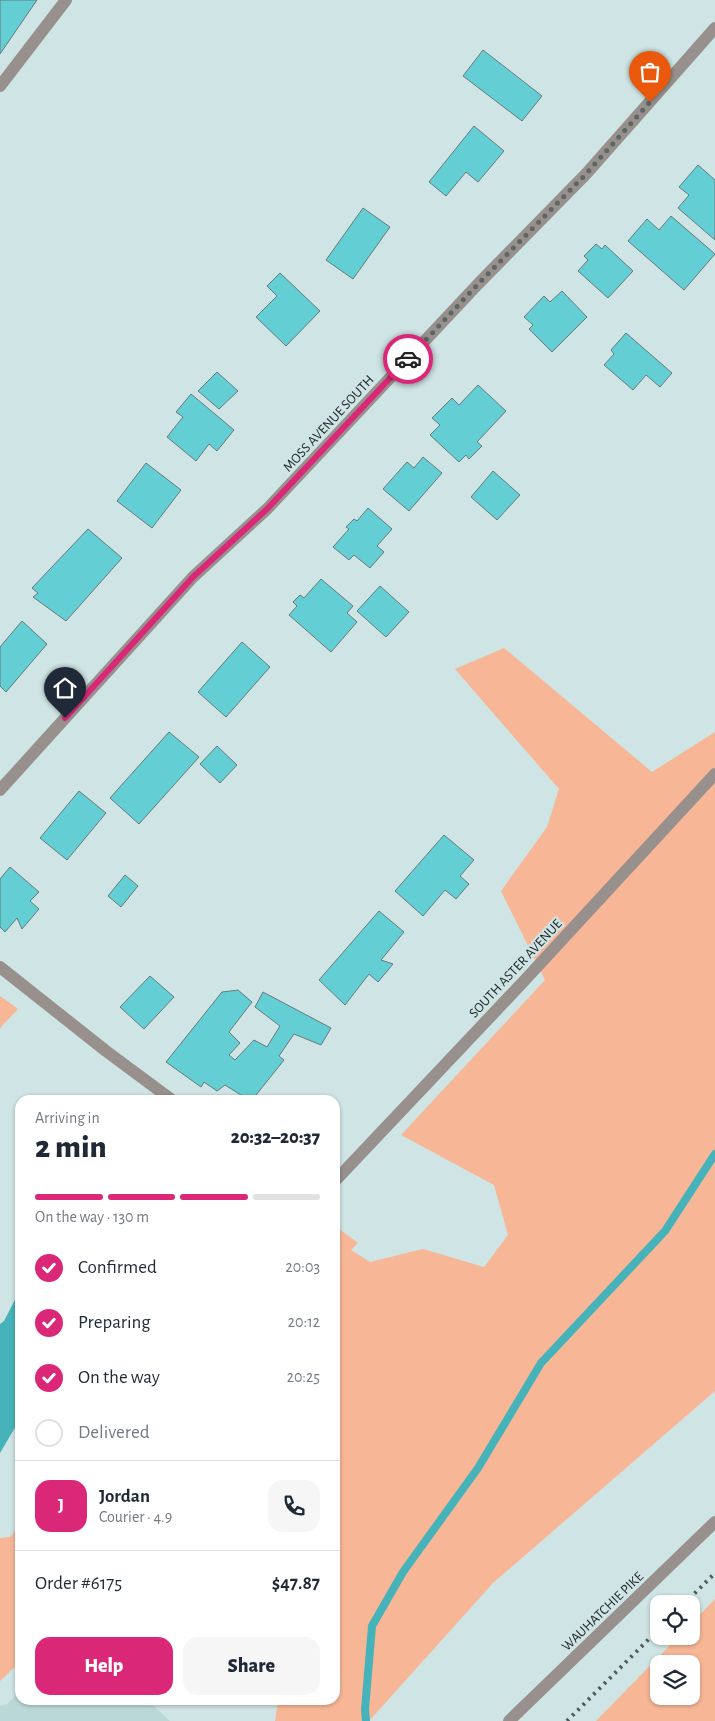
<!DOCTYPE html>
<html lang="en">
<head>
<meta charset="utf-8">
<style>
  body { margin:0; font-family:"Alegreya Sans",sans-serif; background:#f6f6f7; color:#1f2937; height:100vh; display:flex; flex-direction:column; font-size:19px; white-space:nowrap }
  * { box-sizing:border-box; margin:0 }
  p { font-size:16px; color:#747a83 }
  .icon { flex:none; width:28px; height:28px; fill:none; stroke:currentColor; stroke-width:2; stroke-linecap:round; stroke-linejoin:round }
  .map { position:relative; flex:1; overflow:hidden }
  .panel { position:absolute; left:15px; top:1095px; width:325px; height:610px; display:flex; flex-direction:column; background:#fff; border-radius:15px; box-shadow:0 1px 4px #0004 }
  .panel>* { flex:none }
  .buttons { position:absolute; left:650px; top:1595px; display:grid; gap:10px }
  .buttons a { display:grid; place-items:center; width:50px; height:50px; border-radius:10px; background:#fff; box-shadow:0 1px 4px #0004; font-size:25px }
  .pin { position:absolute; display:grid; place-items:center; width:42px; height:42px; color:#fff; margin:-51px -21px; border-radius:50% 50% 50% 0; rotate:-45deg; box-shadow:0 0 5px #0007 }
  .pin .icon { rotate:45deg }
  .courier { position:absolute; display:grid; place-items:center; width:50px; height:50px; margin:-25px; border:4px solid #db2777; border-radius:50%; background:#fff; color:#222; box-shadow:0 1px 6px #0007 }
  .overview em { font-style:normal; font-weight:800 }
  .overview div { display:flex; flex-direction:column-reverse }
  .overview { display:flex; align-items:center; justify-content:space-between; height:85px; padding:0 20px }
  h1 { font-size:32px; font-weight:800; line-height:38px }
  .bar { display:grid; grid-template-columns:repeat(4,1fr); gap:8px 5px; align-content:center; height:60px; padding:0 20px }
  .bar i { height:6px; border-radius:4px; background:#e0e1e3 }
  .bar .active { background:#db2777 }
  .bar p { grid-column:span 4 }
  .line { display:flex; align-items:center; gap:12px; padding:0 20px; border-top:1px solid #e0e1e3 }
  .line div { flex:1 }
  .round { display:grid; place-items:center; flex:none; width:52px; height:52px; border-radius:15px; background:#f6f6f7 }
  ol { padding:0 20px; list-style:none }
  li { display:flex; align-items:center; gap:15px; height:55px }
  li p { margin-inline-start:auto }
  li .icon { padding:5px; border-radius:50%; background:#db2777; color:#fff; stroke-width:4 }
  li:last-child { color:#747a83 }
  li i { width:28px; height:28px; border:2px solid #e0e1e3; border-radius:50% }
  .action { display:flex; gap:10px; margin-top:auto; padding:10px 20px }
  .action a { flex:1; height:58px; border-radius:15px; background:#db2777; color:#fff; font-size:20px; font-weight:800; line-height:58px; text-align:center }
  .action a+a { background:#f6f6f7; color:#1f2937 }
  .map>svg:first-child { display:block }
  .built { fill:#bbd8d9 }
  .green { fill:#f7b695; fill-rule:evenodd }
  .water { fill:#45b3b9 }
  .lines { fill:none; stroke-linecap:round; stroke-linejoin:round }
  .stream { stroke:#45b3b9; stroke-width:8 }
  .building { fill:#63cfd5; stroke:#677a7b }
  .service { stroke:#97908d; stroke-width:12 }
  .minor { stroke:#97908d; stroke-width:12 }
  .tertiary { stroke:#97908d; stroke-width:12 }
  .rail { stroke:#4f5a5b; stroke-width:4; stroke-dasharray:2.5 5; stroke-linecap:butt }
  .done { stroke:#5b6767; stroke-width:5; stroke-dasharray:0 9 }
  .route { stroke:#db2777; stroke-width:6 }
  .labels { text-anchor:middle; stroke-width:4.5; stroke-linejoin:round; paint-order:stroke }
  .street-label { font-size:14px; fill:#1c2324; stroke:#cfe4e4 }
</style>
</head>
<body>
<div class="map">
<svg width="715" height="1721" viewBox="0 0 715 1721">
  <rect width="100%" height="100%" fill="#cfe4e4"/>
  <path class="built" d="M 20,1691 L 20,1700 L 147,1700 L 170,1721 L 0,1721 L 0,1706 L 7,1704 Z"/>
  <path class="green" d="M 504,648 L 652,772 L 715,732 L 715,1391 L 493,1583 L 369,1721 L 275,1721 L 278,1700 L 335,1700 L 335,1226 L 358,1243 L 351,1250 L 370,1262 L 423,1249 L 484,1267 L 508,1235 L 494,1185 L 401,1135 L 545,980 L 501,891 L 547,827 L 559,789 L 455,669 Z
    M 0,996 L 18,1009 L 0,1028 Z
    M 20,1525 L 20,1662 L 0,1681 L 0,1538 L 10,1537 Z
    M 715,1599 L 715,1721 L 596,1721 L 679,1636 L 691,1636 L 691,1624 ZM 659,1664 L 691,1664 L 691,1696 L 659,1696 Z"/>
  <path class="water" d="M 20,1290 L 20,1419 L 0,1453 L 0,1324 L 4,1321 Z"/>
  <g class="lines">
    <path class="stream" d="M 366,1721 L 365,1709 L 372,1626 L 403,1572 L 478,1468 L 541,1363 L 665,1231 L 715,1154"/>
  </g>
  <path class="building" d="M 0,0 L 37,0 L 0,54 Z
    M 483,50 L 542,96 L 522,121 L 463,76 Z
    M 474,126 L 504,151 L 478,182 L 466,172 L 446,196 L 429,182 Z
    M 698,165 L 715,180 L 715,240 L 678,208 L 689,195 L 679,187 Z
    M 363,208 L 390,227 L 353,279 L 326,260 Z
    M 671,216 L 715,254 L 684,290 L 628,241 L 647,219 L 659,230 Z
    M 596,244 L 602,249 L 605,245 L 633,271 L 608,298 L 578,271 L 588,260 L 584,256 Z
    M 280,273 L 320,311 L 286,346 L 256,317 L 277,296 L 267,286 Z
    M 562,291 L 587,317 L 552,352 L 529,329 L 533,325 L 524,317 L 544,296 L 550,302 Z
    M 626,333 L 672,373 L 660,387 L 646,375 L 633,390 L 604,365 L 614,354 L 611,350 Z
    M 217,372 L 238,391 L 219,409 L 198,391 Z
    M 478,385 L 506,411 L 477,442 L 482,446 L 469,459 L 466,455 L 459,462 L 430,435 L 440,425 L 432,418 L 452,398 L 459,405 Z
    M 191,394 L 234,430 L 217,451 L 209,444 L 196,461 L 167,437 L 183,417 L 176,412 Z
    M 423,457 L 442,473 L 409,511 L 383,489 L 407,462 L 414,468 Z
    M 146,463 L 181,490 L 152,528 L 117,501 Z
    M 493,471 L 520,495 L 497,520 L 471,497 Z
    M 368,508 L 392,529 L 377,546 L 384,552 L 370,568 L 354,555 L 349,560 L 333,547 L 349,529 L 346,527 L 354,519 L 357,521 Z
    M 88,529 L 122,558 L 66,621 L 33,597 L 38,593 L 32,588 Z
    M 321,579 L 353,606 L 347,613 L 357,622 L 331,652 L 289,615 L 297,606 L 293,602 L 300,595 L 304,598 Z
    M 380,586 L 409,612 L 386,637 L 357,611 Z
    M 22,621 L 47,644 L 6,692 L 0,686 L 0,647 Z
    M 242,642 L 270,667 L 226,717 L 198,692 Z
    M 169,732 L 199,757 L 139,824 L 110,798 Z
    M 217,746 L 237,765 L 220,783 L 200,764 Z
    M 79,791 L 106,813 L 67,860 L 40,838 Z
    M 444,835 L 474,860 L 460,876 L 469,884 L 456,899 L 445,890 L 423,916 L 395,891 Z
    M 10,867 L 39,892 L 30,901 L 39,909 L 22,929 L 17,918 L 5,932 L 0,927 L 0,879 Z
    M 125,875 L 138,886 L 121,907 L 108,896 Z
    M 379,911 L 404,932 L 381,960 L 393,964 L 378,982 L 369,974 L 345,1005 L 319,980 Z
    M 150,976 L 174,997 L 144,1029 L 120,1007 Z
    M 238,990 L 252,1002 L 229,1032 L 240,1043 L 229,1055 L 235,1060 L 254,1040 L 267,1047 L 280,1026 L 255,1007 L 263,992 L 331,1028 L 321,1045 L 294,1034 L 279,1056 L 284,1060 L 252,1100 L 249,1100 L 225,1085 L 217,1091 L 204,1082 L 201,1087 L 166,1062 L 222,992 Z"/>
  <g class="lines">
    <path class="service" d="M 0,86 L 66,0"/>
    <path class="minor" d="M 0,790 L 193,577 L 267,509 L 479,283 L 586,174 L 715,28
      M 0,967 L 106,1051 L 172,1100
      M 335,1181 L 524,981 L 715,774"/>
    <path class="tertiary" d="M 509,1721 L 715,1522"/>
    <path class="rail" d="M 684,1604 L 715,1573
      M 567,1721 L 659,1629"/>
  </g>
  <g class="lines">
    <path class="done" d="M 408,359 L 479,283 L 586,174 L 650,102"/>
    <path class="route" d="M 65,718 L 193,577 L 267,509 L 408,359"/>
  </g>
  <g class="labels">
    <g class="street-label">
      <text transform="translate(328 423) rotate(-47)" y="5">MOSS AVENUE SOUTH</text>
      <text transform="translate(515 968) rotate(-47)" y="5">SOUTH ASTER AVENUE</text>
      <text transform="translate(602 1611) rotate(-44)" y="5">WAUHATCHIE PIKE</text>
    </g>
  </g>
</svg>
<div class="buttons">
<a><svg class="icon" aria-label="locate" viewBox="0 0 24 24"><circle cx="12" cy="12" r="6"/><path d="M12 2v4M12 18v4M2 12h4M18 12h4"/></svg></a>
<a><svg class="icon" aria-label="layers" viewBox="0 0 24 24"><path d="M12 4l9 5-9 5-9-5zM3 14l9 5 9-5"/></svg></a>
</div>
<div class="pin" style="left:650px;top:102px;background:#ea580c"><svg class="icon" aria-label="bag" viewBox="0 0 24 24"><path d="M5 8h14l-1 12H6zM9 8a3 3 0 0 1 6 0"/></svg></div>
<div class="pin" style="left:65px;top:718px;background:#1f2937"><svg class="icon" aria-label="home" viewBox="0 0 24 24"><path d="M3 11l9-7 9 7M6 9v11h12V9"/></svg></div>
<div class="courier" style="left:408px;top:359px"><svg class="icon" aria-label="car" viewBox="0 0 24 24"><path d="M5 17H2v-5l4-1 3-4h7l3 4 3 1v5h-3M9 17h6M6 11h13"/><circle cx="7" cy="17" r="2"/><circle cx="17" cy="17" r="2"/></svg></div>
<section class="panel">
<div class="overview"><div><h1>2 min</h1><p>Arriving in</p></div><em>20:32–20:37</em></div>
<div class="bar"><i class="active"></i><i class="active"></i><i class="active"></i><i></i><p>On the way · 130 m</p></div>
<ol>
<li><svg class="icon" aria-label="check" viewBox="0 0 24 24"><path d="M5 12l5 5 9-10"/></svg>Confirmed<p>20:03</p></li>
<li><svg class="icon" aria-label="check" viewBox="0 0 24 24"><path d="M5 12l5 5 9-10"/></svg>Preparing<p>20:12</p></li>
<li><svg class="icon" aria-label="check" viewBox="0 0 24 24"><path d="M5 12l5 5 9-10"/></svg>On the way<p>20:25</p></li>
<li><i></i>Delivered</li>
</ol>
<div class="line" style="height:90px"><b class="round" style="background:#db2777;color:#fff">J</b><div><b>Jordan</b><p>Courier · 4.9</p></div><a class="round"><svg class="icon" aria-label="phone" viewBox="0 0 24 24"><path d="M5 4h4l2 5-3 2q2 4 5 5l2-3 5 2v4C11 20 4 13 5 4z"/></svg></a></div>
<div class="line" style="height:65px"><div>Order #6175</div><b>$47.87</b></div>
<div class="action"><a>Help</a><a>Share</a></div>
</section>
</div>
</body>
</html>
